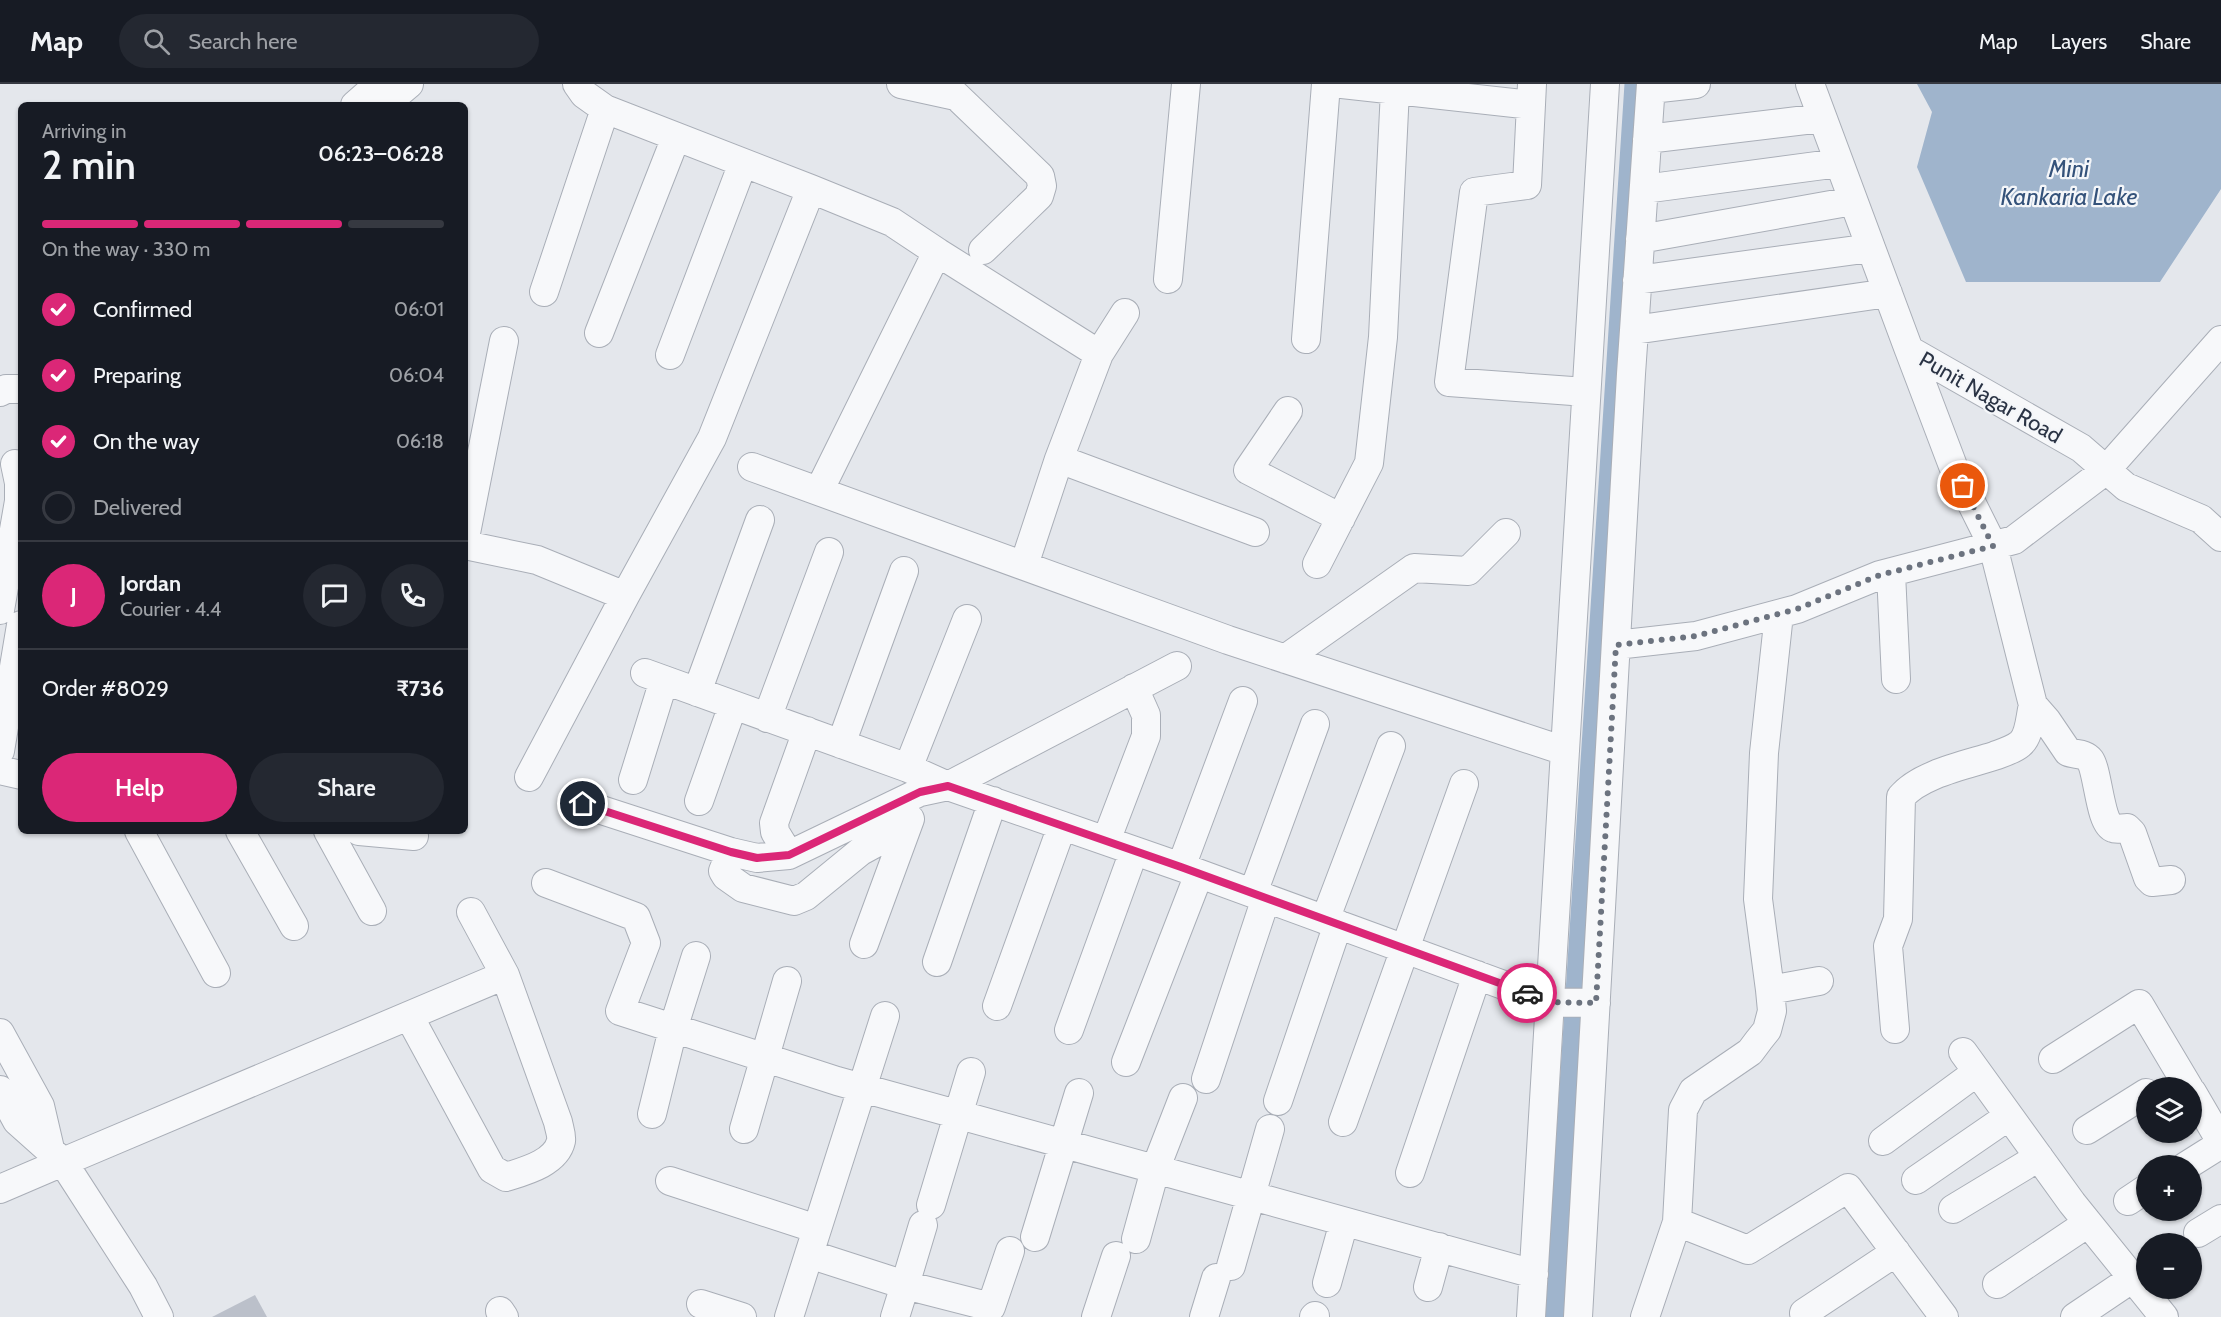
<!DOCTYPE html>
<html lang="en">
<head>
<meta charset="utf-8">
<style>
  body { margin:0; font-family:Cabin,sans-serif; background:#242831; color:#f1f3f6; height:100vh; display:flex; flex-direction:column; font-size:22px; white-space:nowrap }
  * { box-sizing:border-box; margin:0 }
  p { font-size:20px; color:#9ea1a6 }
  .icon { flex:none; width:33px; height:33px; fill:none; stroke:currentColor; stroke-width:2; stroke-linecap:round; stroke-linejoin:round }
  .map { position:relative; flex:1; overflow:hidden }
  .sheet { position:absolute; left:18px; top:18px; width:450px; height:732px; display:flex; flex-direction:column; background:#171b24; border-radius:9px; box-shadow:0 2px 4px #0004 }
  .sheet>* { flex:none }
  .tools { position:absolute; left:2136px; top:993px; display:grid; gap:12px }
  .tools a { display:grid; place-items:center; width:66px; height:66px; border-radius:50%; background:#171b24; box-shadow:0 2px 4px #0004; font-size:30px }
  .pin { position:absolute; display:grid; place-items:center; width:51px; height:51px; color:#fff; margin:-26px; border:3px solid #fff; border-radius:50%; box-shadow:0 2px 6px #0007 }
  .courier { position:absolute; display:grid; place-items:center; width:60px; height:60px; margin:-30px; border:4px solid #db2777; border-radius:50%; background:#fff; color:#222; box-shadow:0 2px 8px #0007 }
  .summary em { font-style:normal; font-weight:600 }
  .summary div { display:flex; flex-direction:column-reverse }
  .summary { display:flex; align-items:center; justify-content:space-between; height:102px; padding:0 24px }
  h1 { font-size:39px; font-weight:600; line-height:45px }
  .bar { display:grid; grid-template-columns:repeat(4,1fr); gap:9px 6px; align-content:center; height:72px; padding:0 24px }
  .bar i { height:8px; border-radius:4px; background:#363941 }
  .bar .on { background:#db2777 }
  .bar p { grid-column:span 4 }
  .line { display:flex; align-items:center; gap:15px; padding:0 24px; border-top:2px solid #363941 }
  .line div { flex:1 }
  .round { display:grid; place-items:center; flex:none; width:63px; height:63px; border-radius:32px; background:#242831 }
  ol { padding:0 24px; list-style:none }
  li { display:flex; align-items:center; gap:18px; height:66px }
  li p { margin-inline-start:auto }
  li .icon { padding:6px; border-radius:50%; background:#db2777; color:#fff; stroke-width:4 }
  li:last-child { color:#9ea1a6 }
  li i { width:33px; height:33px; border:3px solid #363941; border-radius:50% }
  .cta { display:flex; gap:12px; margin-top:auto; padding:12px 24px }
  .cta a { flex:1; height:69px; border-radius:36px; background:#db2777; color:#fff; font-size:24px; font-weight:600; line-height:69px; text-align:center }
  .cta a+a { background:#242831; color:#f1f3f6 }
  header { display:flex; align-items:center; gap:36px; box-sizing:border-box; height:84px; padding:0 30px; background:#171b24; border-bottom:2px solid #363941 }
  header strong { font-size:28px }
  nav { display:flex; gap:33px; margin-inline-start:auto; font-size:21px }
  .search { width:420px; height:54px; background:#242831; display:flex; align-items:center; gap:15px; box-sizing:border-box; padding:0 21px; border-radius:33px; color:#9ea1a6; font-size:22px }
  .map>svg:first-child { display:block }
  .water { fill:#9fb4cc }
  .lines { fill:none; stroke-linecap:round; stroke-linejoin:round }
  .canal { stroke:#9fb4cc; stroke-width:21 }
  .building { fill:#bbc0ca }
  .minor-casing { stroke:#a9aeb7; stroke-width:30 }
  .minor { stroke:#f7f8fa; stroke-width:28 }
  .done { stroke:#6c737f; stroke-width:6; stroke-dasharray:0 10.8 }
  .route { stroke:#db2777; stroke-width:8 }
  .labels { text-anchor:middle; stroke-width:4.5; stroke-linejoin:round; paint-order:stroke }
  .street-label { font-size:22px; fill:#2b3445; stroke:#f4f6f9 }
  .water-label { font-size:24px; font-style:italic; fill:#34527a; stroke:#f4f6f9 }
</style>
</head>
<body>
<header>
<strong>Map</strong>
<div class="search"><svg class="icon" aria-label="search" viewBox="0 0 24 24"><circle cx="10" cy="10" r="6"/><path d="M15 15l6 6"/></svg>Search here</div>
<nav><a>Map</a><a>Layers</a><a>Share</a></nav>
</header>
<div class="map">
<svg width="2221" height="1233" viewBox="0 0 2221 1233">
  <rect width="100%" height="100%" fill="#e4e7ec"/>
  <path class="water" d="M 1917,0 L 2221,0 L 2221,105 L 2160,198 L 1966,198 L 1917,83 L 1932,28 Z"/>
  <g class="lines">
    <path class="canal" d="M 1555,1233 L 1635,0"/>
  </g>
  <path class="building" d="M 255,1211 L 267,1233 L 212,1233 Z"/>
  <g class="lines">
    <defs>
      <path id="minor" d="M 577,0 L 584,10 L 605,25 L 811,105 L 892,138 L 937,168 L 819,407
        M 901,0 L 956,12
        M 944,0 L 1040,92 L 1042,102 L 1039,112 L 983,166
        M 1342,0 L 1531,21
        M 1532,0 L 1527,101 L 1474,108 L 1449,298 L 1586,308
        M 1810,0 L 1909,266 L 2081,364 L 2126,403 L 2201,435 L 2221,453
        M 1651,5 L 1696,0
        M 355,21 L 379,0
        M 384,21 L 409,0
        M 1647,55 L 1822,34
        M 1644,105 L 1839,79
        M 1640,155 L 1853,117
        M 937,168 L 1099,270 L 1059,375 L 1024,481
        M 1168,195 L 1186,0
        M 1637,196 L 1871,164
        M 544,208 L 605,25
        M 1634,246 L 1888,209
        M 599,249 L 676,53
        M 1306,255 L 1326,0
        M 1909,266 L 1953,382 L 1993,462 L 2033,621 L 2047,637 L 2068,668 C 2075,671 2085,669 2090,676 C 2098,687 2100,740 2113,744 C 2117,746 2123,744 2127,744 L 2132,749 L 2148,794 L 2152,798 L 2171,796
        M 1099,270 L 1125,229
        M 670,271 L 743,79
        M 0,308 L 6,305 L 21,305
        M 1288,327 L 1248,386 L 1341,434
        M 1059,375 L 1255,448
        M 752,383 L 1228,556 L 1565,667
        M 465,454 L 504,257
        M 465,461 L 537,476 L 625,512
        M 1317,480 L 1369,379 L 1383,253 L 1395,6
        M 1891,489 L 1896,595
        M 0,526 L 19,417 L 19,399 L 15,380
        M 1779,530 L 1764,669 L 1758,815 L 1770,906 L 1819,897
        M 1616,561 L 1696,552 L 1797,525 L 1880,491 L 2014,456 L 2106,386 L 2221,256
        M 1285,575 L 1414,484 L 1468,487 L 1506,449
        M 645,589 L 908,684 L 948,702 L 1177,582
        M 697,608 L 760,436
        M 767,634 L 829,468
        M 841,660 L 904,487
        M 0,667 L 21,541
        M 908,684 L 967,535
        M 0,686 L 21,691
        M 529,693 L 625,512 L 712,354 L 811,105
        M 633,696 L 664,596
        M 699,717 L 733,621
        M 583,720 L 731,768 L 757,774 L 789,771 L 920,708 L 948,702 L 1181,783 L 1550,918 L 1596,919
        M 139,747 L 216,889
        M 240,747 L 294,842
        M 328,747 L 372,827
        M 359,747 L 414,752
        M 1106,757 L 1146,652 L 1146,631 L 1134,604
        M 731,768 L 723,787 L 726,792 L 743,804 L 794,817 L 806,812 L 861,767 L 907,742
        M 789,771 L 775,748 L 774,739 L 807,647
        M 1181,783 L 1243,617
        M 546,799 L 636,833 L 646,859 L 620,927 L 837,997 L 1534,1190
        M 1253,809 L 1315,640
        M 1325,836 L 1391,662
        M 864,860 L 910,735
        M 937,878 L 993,717
        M 997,922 L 1062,742
        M 409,932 L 492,1085 L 506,1093 C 525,1087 556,1079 561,1057 C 562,1051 559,1044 558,1038 L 505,891 L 471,828
        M 1895,945 L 1888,862 L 1898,835 L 1901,713 C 1920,690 1966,681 1994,672 C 2002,669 2013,666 2020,660 C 2030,652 2030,632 2033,621
        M 1069,946 L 1134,767
        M 0,949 L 40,1022 L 50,1065
        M 1963,968 L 2072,1119 L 2164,1233
        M 2053,975 L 2139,920 L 2189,1004
        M 1126,978 L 1199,790
        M 1206,995 L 1266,814
        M 0,1006 L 17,1037 L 63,1078 L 505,891
        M 2192,1008 L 2221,1058
        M 1278,1017 L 1338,840
        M 652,1030 L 673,945 L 696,872
        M 1343,1038 L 1464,700
        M 744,1045 L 787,897
        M 2087,1046 L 2146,1009
        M 1883,1057 L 1977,988
        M 2186,1082 L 2221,1060
        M 1410,1089 L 1477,891
        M 1916,1096 L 2009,1032
        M 670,1097 L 817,1145
        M 0,1105 L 63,1078 L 143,1202 L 159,1233
        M 2128,1117 L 2146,1105
        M 931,1121 L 971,988
        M 1953,1125 L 2039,1073
        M 1677,1138 L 1748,1166 L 1848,1104 L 1944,1233
        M 2198,1149 L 2221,1135
        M 1035,1153 L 1079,1009
        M 1136,1155 L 1155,1086 L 1183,1014
        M 809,1170 L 905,1201 L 923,1141
        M 1231,1182 L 1270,1045
        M 1327,1199 L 1344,1138
        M 1997,1200 L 2088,1139
        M 1428,1203 L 1439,1163
        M 701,1220 L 742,1233
        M 500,1227 L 504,1233
        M 1804,1229 L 1896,1168
        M 789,1233 L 885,932
        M 895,1233 L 905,1201 L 991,1223 L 1010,1167
        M 1096,1233 L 1116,1172
        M 1204,1233 L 1216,1194
        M 1314,1233 L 1315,1232
        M 1531,1233 L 1605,0
        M 1578,1233 L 1631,290 L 1651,0
        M 1645,1233 L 1677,1138 L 1683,1026 L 1693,1007 L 1750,968 L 1759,956 L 1767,946 L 1772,927 L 1770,906
        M 2075,1233 L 2133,1194"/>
    </defs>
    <use href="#minor" class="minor-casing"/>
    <use href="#minor" class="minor"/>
  </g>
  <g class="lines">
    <path class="done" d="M 1527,909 L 1550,918 L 1596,919 L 1616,561 L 1696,552 L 1797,525 L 1880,491 L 1993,462 L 1963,402"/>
    <path class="route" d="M 583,720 L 731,768 L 757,774 L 789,771 L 920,708 L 948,702 L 1181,783 L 1527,909"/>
  </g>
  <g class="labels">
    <g class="street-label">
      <text transform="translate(1991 313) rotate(30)" y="8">Punit Nagar Road</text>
    </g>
    <g class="water-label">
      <text x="2069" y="93">Mini<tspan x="2069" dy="28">Kankaria Lake</tspan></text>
    </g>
  </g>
</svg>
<div class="tools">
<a><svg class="icon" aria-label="layers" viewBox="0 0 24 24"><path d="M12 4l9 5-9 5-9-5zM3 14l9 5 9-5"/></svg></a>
<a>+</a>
<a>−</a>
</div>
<div class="pin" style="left:1963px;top:402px;background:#ea580c"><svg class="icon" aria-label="bag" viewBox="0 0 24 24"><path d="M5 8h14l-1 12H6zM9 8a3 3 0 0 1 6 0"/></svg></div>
<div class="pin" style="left:583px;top:720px;background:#1f2937"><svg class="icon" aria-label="home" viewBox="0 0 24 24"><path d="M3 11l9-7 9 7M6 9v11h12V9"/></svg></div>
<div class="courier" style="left:1527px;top:909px"><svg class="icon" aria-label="car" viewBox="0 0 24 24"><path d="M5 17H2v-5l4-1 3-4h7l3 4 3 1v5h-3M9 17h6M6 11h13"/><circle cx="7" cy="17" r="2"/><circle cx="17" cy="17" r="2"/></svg></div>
<section class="sheet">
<div class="summary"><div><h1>2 min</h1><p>Arriving in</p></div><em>06:23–06:28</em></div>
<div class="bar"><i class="on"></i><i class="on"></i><i class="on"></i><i></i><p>On the way · 330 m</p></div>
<ol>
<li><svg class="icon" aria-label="check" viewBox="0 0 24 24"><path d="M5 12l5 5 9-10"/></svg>Confirmed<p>06:01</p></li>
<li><svg class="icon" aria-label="check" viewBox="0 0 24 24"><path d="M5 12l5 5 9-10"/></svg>Preparing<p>06:04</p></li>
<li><svg class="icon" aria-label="check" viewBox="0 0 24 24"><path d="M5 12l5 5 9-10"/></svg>On the way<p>06:18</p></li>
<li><i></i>Delivered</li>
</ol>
<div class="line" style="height:108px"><b class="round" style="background:#db2777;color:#fff">J</b><div><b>Jordan</b><p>Courier · 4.4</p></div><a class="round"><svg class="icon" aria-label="chat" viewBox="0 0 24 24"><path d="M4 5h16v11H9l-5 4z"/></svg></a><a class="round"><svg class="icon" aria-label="phone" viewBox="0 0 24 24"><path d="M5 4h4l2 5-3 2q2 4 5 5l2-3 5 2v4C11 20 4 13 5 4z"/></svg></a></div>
<div class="line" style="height:78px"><div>Order #8029</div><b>₹736</b></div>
<div class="cta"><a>Help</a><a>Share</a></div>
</section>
</div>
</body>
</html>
